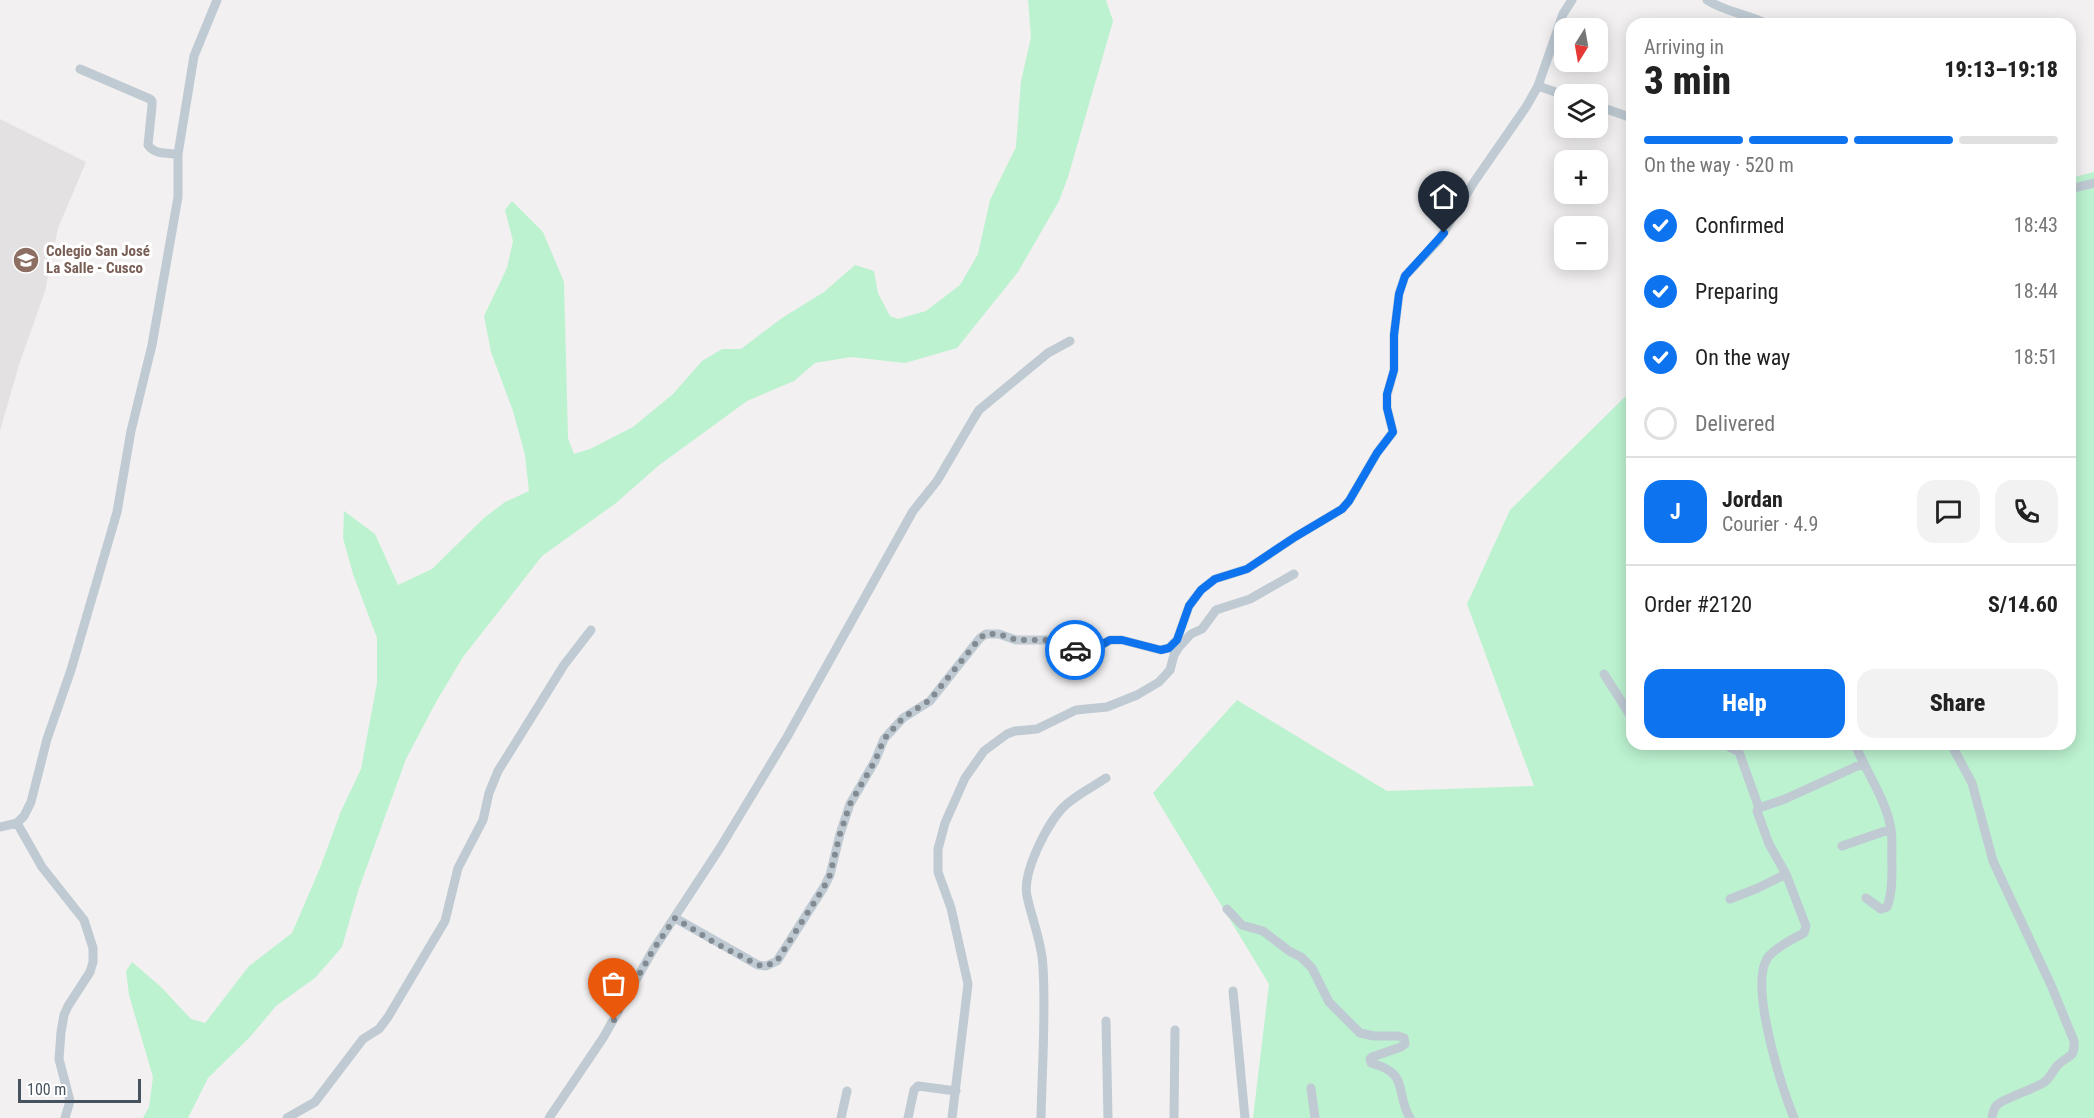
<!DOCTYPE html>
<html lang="en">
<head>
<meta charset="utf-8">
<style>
  body { margin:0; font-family:"Roboto Condensed",sans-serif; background:#f2f2f2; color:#222; height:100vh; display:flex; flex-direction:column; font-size:22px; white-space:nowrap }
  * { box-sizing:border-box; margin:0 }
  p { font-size:20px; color:#767676 }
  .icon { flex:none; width:33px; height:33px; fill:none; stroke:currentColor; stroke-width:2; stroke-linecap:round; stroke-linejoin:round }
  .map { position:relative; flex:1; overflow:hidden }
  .panel { position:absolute; left:1626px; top:18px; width:450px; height:732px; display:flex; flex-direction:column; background:#fff; border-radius:18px; box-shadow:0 3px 15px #0003 }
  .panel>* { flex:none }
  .needle { width:39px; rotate:191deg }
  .tools { position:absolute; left:1554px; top:18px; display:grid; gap:12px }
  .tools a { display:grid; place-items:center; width:54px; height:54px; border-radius:12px; background:#fff; box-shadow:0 3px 15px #0003; font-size:30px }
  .scale { position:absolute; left:18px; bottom:15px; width:123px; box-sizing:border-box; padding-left:6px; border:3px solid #46535f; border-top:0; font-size:16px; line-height:21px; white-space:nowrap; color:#46535f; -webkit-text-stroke:4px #fff; paint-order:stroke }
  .pin { position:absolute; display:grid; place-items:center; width:51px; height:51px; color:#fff; margin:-62px -26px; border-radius:50% 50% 50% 0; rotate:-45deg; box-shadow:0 0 6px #0007 }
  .pin .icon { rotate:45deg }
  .courier { position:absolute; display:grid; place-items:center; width:60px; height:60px; margin:-30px; border:4px solid #0d73ef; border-radius:50%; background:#fff; color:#222; box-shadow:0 2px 8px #0007 }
  .head em { font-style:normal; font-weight:800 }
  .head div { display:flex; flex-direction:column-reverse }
  .head { display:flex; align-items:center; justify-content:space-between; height:102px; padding:0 18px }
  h1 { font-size:39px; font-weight:800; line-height:45px }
  .bar { display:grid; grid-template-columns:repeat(4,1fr); gap:9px 6px; align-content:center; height:72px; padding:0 18px }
  .bar i { height:8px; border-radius:4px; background:#e0e0e0 }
  .bar .current { background:#0d73ef }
  .bar p { grid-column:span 4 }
  .line { display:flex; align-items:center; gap:15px; padding:0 18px; border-top:2px solid #e0e0e0 }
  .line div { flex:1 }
  .round { display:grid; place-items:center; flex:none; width:63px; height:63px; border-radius:18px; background:#f2f2f2 }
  ol { padding:0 18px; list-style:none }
  li { display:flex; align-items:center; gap:18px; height:66px }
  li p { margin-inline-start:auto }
  li .icon { padding:6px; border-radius:50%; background:#0d73ef; color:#fff; stroke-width:4 }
  li:last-child { color:#767676 }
  li i { width:33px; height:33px; border:3px solid #e0e0e0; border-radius:50% }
  .action { display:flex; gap:12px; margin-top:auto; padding:12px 18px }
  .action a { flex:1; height:69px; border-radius:18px; background:#0d73ef; color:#fff; font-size:24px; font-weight:800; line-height:69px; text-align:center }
  .action a+a { background:#f2f2f2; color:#222 }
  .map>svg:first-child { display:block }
  .education { fill:#e3e1e2 }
  .green { fill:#bcf2d0 }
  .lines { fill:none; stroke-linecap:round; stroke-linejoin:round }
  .minor { stroke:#bfcad3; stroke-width:9 }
  .done { stroke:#828a92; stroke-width:6; stroke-dasharray:0 10.8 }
  .route { stroke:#0d73ef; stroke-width:8 }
  .labels { text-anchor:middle; stroke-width:6; stroke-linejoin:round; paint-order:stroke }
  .education-label { font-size:15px; font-weight:bold; fill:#785e54; stroke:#fff; text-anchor:start }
</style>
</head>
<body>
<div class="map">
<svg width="2094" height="1118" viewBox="0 0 2094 1118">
  <rect width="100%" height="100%" fill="#f2f0f0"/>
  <path class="education" d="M 0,119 L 86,162 L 58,228 L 45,291 L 19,365 L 0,431 Z"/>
  <path class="green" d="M 1028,0 L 1106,0 L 1113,21 L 1068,177 L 1059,201 L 1018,272 L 957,348 L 905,363 L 851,357 L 815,363 L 794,381 L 747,401 L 658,466 L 616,503 L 542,556 L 463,657 L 436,702 L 406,759 L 358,891 L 342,947 L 315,978 L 276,1006 L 250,1037 L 208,1078 L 188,1118 L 143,1118 L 149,1107 L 153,1077 L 129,995 L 126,971 L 132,962 L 161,987 L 191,1019 L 205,1023 L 249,966 L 292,933 L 320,868 L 341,811 L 361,769 L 377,683 L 377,638 L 353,574 L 343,538 L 344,511 L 375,534 L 398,585 L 432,569 L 484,518 L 505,502 L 529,491 L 525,455 L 513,411 L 491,352 L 484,316 L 507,268 L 513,241 L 505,210 L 512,201 L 543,232 L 564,282 L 568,438 L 574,454 L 590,449 L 633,427 L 673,394 L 702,361 L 722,349 L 741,349 L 782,318 L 824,292 L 855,265 L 874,271 L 878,293 L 890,316 L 898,319 L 926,311 L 960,285 L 978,254 L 990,200 L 1016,147 L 1021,81 L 1031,37 Z
    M 2094,172 L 2094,1118 L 1253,1118 L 1269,984 L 1153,793 L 1237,700 L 1387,791 L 1534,786 L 1467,604 L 1510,510 L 1632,390 L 1632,744 L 2070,744 L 2070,178 Z"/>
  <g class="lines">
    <path class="minor" d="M 1707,0 C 1725,12 1748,14 1767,24
      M 80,69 L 150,99 L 152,101 L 152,106 L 148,145 C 155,155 167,153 178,154
      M 1538,86 L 1564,95
      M 1598,106 L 1632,118
      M 2070,189 L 2094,183
      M 1604,674 L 1632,718
      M 1724,744 L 1739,752 L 1759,808
      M 1855,744 C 1866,772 1886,799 1891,829 C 1893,841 1891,854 1892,866 C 1892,879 1892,895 1887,907 L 1881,909 L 1866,898
      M 1951,744 L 1972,783 L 1993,861 L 2051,985 L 2074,1041 C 2075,1060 2068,1054 2058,1065 C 2052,1071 2050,1079 2043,1083 C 2032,1090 2004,1098 1997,1105 C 1993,1109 1993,1113 1992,1118
      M 17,823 L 42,867 L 84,920 L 93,948 L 93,962 L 90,972 L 68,1006 L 64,1015 L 61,1032 L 59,1059 L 70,1101 L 65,1118
      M 0,827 L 17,823 L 24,816 L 31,802 L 47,739 L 71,670 L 117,512 L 131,431 L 152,345 L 178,197 L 178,154 L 194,56 L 217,0
      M 1842,846 L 1891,829
      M 1730,899 L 1758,888 L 1786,874
      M 1227,909 L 1242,925 L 1263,931 L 1289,951 L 1301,957 L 1312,968 L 1329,1002 L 1360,1033 L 1374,1036 L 1398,1036 L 1404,1038 L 1405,1044 L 1401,1047 L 1372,1057 L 1370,1059 L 1371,1063 C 1411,1074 1394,1091 1410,1118
      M 675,918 L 758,965 L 766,966 L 777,961 L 824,887 L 830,875 L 840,834 L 850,804 L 875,761 L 884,739 L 903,718 L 930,701 L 980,638 L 986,634 L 999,634 L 1016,640 L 1048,640 L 1078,651 L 1089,652 L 1110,640 L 1122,640 L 1160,650 L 1169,648 L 1177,640 L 1189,606 L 1201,590 L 1215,579 L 1247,569 L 1295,537 L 1342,509 L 1349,501 L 1377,453 L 1393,432 L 1387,408 L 1387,395 L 1394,370 L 1394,335 L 1399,294 L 1405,276 L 1439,240 L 1474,182 L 1526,107 L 1538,86 L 1563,14 L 1572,0
      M 1233,991 L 1245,1118
      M 1106,1021 L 1108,1118
      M 1311,1088 L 1315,1118
      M 287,1118 L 315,1102 L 363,1039 L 379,1029 L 388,1017 L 445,921 L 458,868 L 483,820 L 489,793 L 498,771 L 564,665 L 591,630
      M 549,1118 L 603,1038 L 653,950 L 720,848 L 787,737 L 913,511 L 937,481 L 974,418 L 979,410 L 1048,353 L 1070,341
      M 841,1118 L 847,1091
      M 908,1118 L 914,1090 L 918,1086 L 956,1091
      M 952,1118 L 968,984 L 951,908 L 938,872 L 938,849 L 945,823 L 965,778 L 984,751 L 1007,734 L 1015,731 L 1037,729 L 1076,710 L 1107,707 L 1137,695 L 1159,682 L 1170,670 L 1174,655 L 1179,647 L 1191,634 L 1202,629 L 1216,610 L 1250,599 L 1294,574
      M 1041,1118 C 1042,1068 1046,1017 1043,967 C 1042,942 1032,920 1027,896 C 1022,872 1049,818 1068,803 C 1080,793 1094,786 1106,778
      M 1174,1118 L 1175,1030
      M 1794,1118 C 1782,1088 1747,981 1769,956 C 1778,946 1793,939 1804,933 L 1806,926 L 1786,874 L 1769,844 L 1757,811 L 1759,808 L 1785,799 L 1862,764"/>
  </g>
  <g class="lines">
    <path class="done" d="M 614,1020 L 653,950 L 675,918 L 715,943 L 758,965 L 766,966 L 777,961 L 824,887 L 830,875 L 840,834 L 850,804 L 875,761 L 884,739 L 903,718 L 930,700 L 980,638 L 986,634 L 999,634 L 1016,640 L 1048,640 L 1075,650"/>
    <path class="route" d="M 1075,650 L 1089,652 L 1110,640 L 1122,640 L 1161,650 L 1169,648 L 1177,640 L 1189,606 L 1201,590 L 1215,579 L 1247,569 L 1295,537 L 1342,509 L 1349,501 L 1377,453 L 1393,432 L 1387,408 L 1387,394 L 1394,370 L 1394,335 L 1399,294 L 1405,276 L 1444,233"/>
  </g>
  <defs>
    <symbol id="school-disc" viewBox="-11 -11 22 22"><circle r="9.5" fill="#8d6e63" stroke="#fff"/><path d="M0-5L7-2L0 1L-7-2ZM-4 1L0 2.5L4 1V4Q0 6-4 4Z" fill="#fff"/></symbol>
  </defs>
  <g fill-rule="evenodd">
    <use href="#school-disc" x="11" y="245" width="30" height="30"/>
  </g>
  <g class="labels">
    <g class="education-label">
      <text x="46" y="256">Colegio San José<tspan x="46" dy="17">La Salle - Cusco</tspan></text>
    </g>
  </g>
</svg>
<div class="tools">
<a><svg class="needle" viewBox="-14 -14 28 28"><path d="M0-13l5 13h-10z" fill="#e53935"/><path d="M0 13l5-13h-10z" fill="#767676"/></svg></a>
<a><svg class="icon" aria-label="layers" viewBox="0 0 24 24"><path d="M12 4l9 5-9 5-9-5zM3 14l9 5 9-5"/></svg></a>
<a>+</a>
<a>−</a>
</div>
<div class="scale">100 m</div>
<div class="pin" style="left:614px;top:1020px;background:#ea580c"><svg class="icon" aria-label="bag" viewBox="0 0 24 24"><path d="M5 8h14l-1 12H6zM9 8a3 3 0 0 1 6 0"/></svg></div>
<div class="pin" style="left:1444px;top:233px;background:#1f2937"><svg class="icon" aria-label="home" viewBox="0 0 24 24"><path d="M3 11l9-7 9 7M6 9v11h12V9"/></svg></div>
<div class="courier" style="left:1075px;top:650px"><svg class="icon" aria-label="car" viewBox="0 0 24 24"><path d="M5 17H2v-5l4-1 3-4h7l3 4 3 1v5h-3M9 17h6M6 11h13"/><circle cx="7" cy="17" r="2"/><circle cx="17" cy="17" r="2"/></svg></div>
<section class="panel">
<div class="head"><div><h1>3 min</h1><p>Arriving in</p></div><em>19:13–19:18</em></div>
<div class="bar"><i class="current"></i><i class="current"></i><i class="current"></i><i></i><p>On the way · 520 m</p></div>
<ol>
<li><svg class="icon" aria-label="check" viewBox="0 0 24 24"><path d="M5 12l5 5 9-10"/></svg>Confirmed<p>18:43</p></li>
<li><svg class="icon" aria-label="check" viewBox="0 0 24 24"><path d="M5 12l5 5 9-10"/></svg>Preparing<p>18:44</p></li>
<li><svg class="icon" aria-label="check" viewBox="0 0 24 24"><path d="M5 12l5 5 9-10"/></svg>On the way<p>18:51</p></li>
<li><i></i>Delivered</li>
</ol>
<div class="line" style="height:108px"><b class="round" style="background:#0d73ef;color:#fff">J</b><div><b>Jordan</b><p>Courier · 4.9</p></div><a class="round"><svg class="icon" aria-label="chat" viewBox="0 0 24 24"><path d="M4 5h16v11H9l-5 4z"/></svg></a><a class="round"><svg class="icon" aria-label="phone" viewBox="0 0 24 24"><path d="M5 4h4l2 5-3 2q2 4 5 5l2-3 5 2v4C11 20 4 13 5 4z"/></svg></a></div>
<div class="line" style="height:78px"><div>Order #2120</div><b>S/14.60</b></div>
<div class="action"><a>Help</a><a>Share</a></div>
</section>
</div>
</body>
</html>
